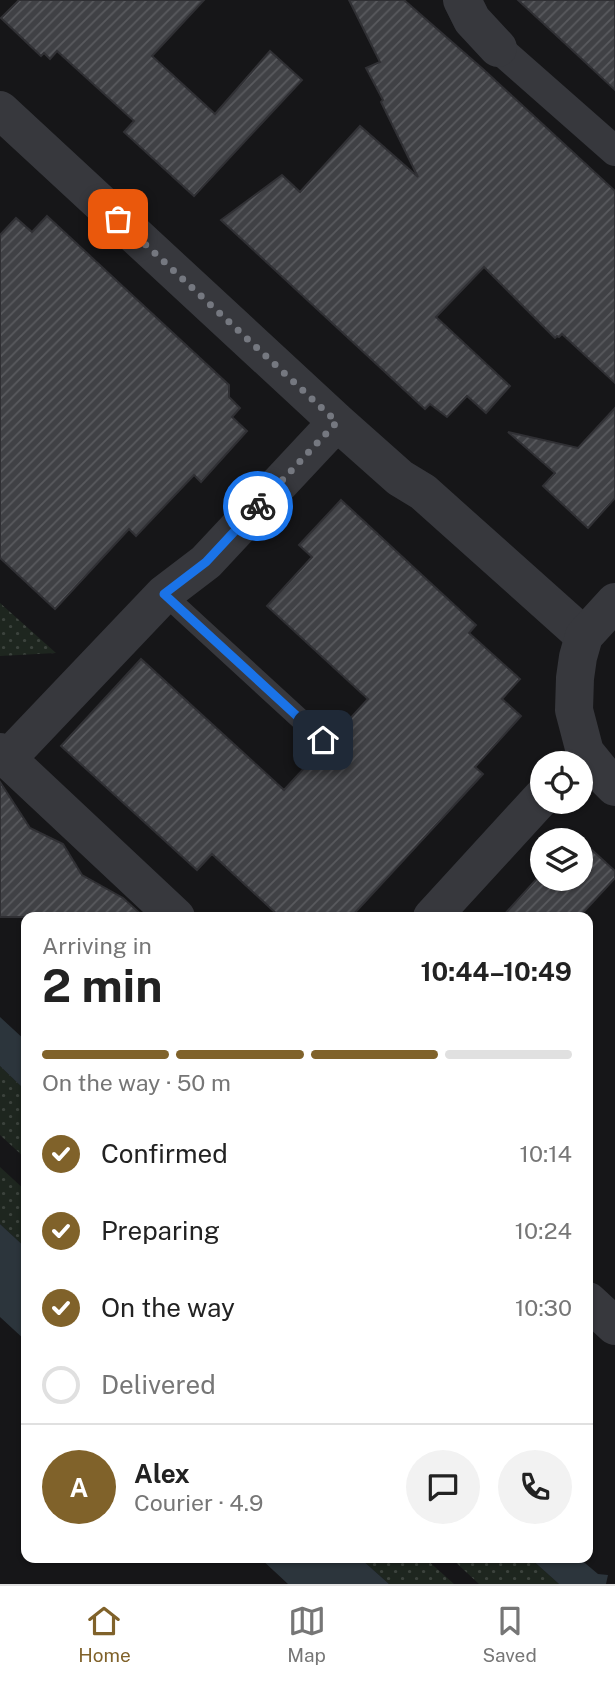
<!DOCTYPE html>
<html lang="en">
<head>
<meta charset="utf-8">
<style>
  body { margin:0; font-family:"Public Sans",sans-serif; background:#f2f2f2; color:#222; height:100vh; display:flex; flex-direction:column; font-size:26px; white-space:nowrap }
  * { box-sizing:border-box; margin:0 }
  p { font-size:23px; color:#767676 }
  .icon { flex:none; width:38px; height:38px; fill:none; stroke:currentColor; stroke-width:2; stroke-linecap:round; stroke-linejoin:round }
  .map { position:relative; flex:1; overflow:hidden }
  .sheet { position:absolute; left:21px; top:912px; width:572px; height:651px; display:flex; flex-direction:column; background:#fff; border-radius:14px; box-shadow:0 2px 5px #0004 }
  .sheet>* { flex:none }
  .controls { position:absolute; left:530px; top:751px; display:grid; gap:14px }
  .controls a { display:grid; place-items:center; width:63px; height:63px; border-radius:50%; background:#fff; box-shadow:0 2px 5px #0004; font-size:35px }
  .pin { position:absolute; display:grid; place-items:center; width:60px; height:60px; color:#fff; margin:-30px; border-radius:14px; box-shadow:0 4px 10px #0006 }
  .courier { position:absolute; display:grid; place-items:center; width:70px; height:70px; margin:-35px; border:5px solid #1a73e8; border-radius:50%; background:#fff; color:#222; box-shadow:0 2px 9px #0007 }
  .head em { font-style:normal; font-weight:700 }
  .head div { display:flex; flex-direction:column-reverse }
  .head { display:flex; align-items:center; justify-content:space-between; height:119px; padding:0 21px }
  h1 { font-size:46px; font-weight:700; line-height:52px }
  .bar { display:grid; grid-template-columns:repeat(4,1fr); gap:10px 7px; align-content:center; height:84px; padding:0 21px }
  .bar i { height:9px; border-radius:5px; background:#e0e0e0 }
  .bar .on { background:#80622a }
  .bar p { grid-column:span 4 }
  .line { display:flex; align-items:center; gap:18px; padding:0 21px; border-top:2px solid #e0e0e0 }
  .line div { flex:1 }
  .round { display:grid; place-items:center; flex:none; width:74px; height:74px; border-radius:37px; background:#f2f2f2 }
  ol { padding:0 21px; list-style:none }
  li { display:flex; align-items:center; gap:21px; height:77px }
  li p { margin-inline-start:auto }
  li .icon { padding:7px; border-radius:50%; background:#80622a; color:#fff; stroke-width:4 }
  li:last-child { color:#767676 }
  li i { width:38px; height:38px; border:4px solid #e0e0e0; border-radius:50% }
  .dock { display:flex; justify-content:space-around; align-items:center; height:98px; border-top:2px solid #e0e0e0; background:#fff; font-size:19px; color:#767676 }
  .dock a { display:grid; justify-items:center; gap:4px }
  .dock .on { color:#80622a }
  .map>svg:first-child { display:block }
  .grass { fill:url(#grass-dots) }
  .water { fill:#2c353c }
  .building { fill:url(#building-hatch); stroke:#303034; stroke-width:2 }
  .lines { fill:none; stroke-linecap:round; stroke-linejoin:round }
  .service { stroke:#37383d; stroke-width:21 }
  .pedestrian { stroke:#37383d; stroke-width:30 }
  .minor { stroke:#37383d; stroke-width:38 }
  .tertiary { stroke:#37383d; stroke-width:38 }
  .done { stroke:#757880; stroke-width:7; stroke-dasharray:0 12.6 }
  .route { stroke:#1a73e8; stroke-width:9 }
</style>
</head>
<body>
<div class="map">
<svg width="615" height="1584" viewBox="0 0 615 1584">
  <defs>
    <pattern id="grass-dots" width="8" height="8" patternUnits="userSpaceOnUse" patternTransform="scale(1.75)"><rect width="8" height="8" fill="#1e261f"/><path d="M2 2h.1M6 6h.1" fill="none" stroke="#3c433d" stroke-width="1.8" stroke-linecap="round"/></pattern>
    <pattern id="building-hatch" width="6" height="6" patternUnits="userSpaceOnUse" patternTransform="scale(1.75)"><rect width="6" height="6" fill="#404145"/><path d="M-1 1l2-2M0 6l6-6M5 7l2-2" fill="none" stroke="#595a5e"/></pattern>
  </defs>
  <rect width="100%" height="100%" fill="#161618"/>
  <path class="grass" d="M 0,603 L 56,653 L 0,656 Z
    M 0,1066 L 26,1091 L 26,1159 L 0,1135 Z
    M 0,1167 L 26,1191 L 26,1248 L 0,1224 Z
    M 360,1558 L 425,1558 L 454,1584 L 389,1584 Z
    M 451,1558 L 530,1558 L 559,1584 L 479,1584 Z"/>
  <path class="water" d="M 0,1017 L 26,1041 L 26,1091 L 0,1066 Z
    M 0,1224 L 26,1248 L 26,1341 L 0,1317 Z
    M 260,1558 L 360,1558 L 389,1584 L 288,1584 Z
    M 530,1558 L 579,1558 L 598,1574 L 608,1575 L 606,1584 L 559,1584 Z"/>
  <path class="building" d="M 19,0 L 204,0 L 152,56 L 215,114 L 270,51 L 302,80 L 194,196 L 124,132 L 134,121 L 57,51 L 50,59 L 44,53 L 41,56 L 1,18 Z
    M 349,0 L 404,0 L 484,70 L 615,191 L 615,383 L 562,334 L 559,337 L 557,336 L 555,338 L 484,267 L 436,317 L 510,386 L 486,413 L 467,396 L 447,417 L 430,404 L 425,409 L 221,220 L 282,175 L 300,192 L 360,126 L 418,177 L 381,102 L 383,100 L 366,68 L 380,62 Z
    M 518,0 L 615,0 L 615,90 L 570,48 Z
    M 47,216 L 229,385 L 229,397 L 240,408 L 232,417 L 247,431 L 201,482 L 194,475 L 136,536 L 129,529 L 55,609 L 0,558 L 0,235 L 16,218 L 32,232 Z
    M 615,408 L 615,498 L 588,528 L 543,486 L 555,473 L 508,432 L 578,448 Z
    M 341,500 L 476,625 L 469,633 L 520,679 L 502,699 L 521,716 L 475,767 L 483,774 L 351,917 L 280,917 L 212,854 L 197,870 L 61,746 L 141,659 L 284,790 L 319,752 L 326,753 L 332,749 L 336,742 L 335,735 L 368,699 L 267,606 L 312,557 L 299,545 Z
    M 0,782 L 30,828 L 63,844 L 82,875 L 123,898 L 144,917 L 0,917 Z
    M 581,840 L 615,871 L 615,878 L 579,917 L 502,917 L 542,873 L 542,878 L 581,878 Z"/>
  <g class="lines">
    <path class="service" d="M 164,594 L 323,740"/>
    <path class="pedestrian" d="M 498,48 L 615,151"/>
    <path class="minor" d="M 462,0 L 472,20 L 498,48
      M 0,110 L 337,422 L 400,478 L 423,492 L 584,636
      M 0,752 L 176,917
      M 7,759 L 164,594 L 206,562 L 337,422
      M 432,917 L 542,797
      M 588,1301 L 615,1326"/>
    <path class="tertiary" d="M 615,602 L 584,636 L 578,657 L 575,678 L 574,710 L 585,752 L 607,779 L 615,787"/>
  </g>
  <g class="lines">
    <path class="done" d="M 118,219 L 337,422 L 258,506"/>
    <path class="route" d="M 258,506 L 206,562 L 164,594 L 323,740"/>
  </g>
</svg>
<div class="controls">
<a><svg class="icon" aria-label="locate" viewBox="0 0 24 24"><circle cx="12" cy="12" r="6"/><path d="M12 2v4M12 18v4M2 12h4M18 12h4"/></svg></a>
<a><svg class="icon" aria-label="layers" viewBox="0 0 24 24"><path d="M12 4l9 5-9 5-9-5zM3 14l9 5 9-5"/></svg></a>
</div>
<div class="pin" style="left:118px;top:219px;background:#ea580c"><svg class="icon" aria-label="bag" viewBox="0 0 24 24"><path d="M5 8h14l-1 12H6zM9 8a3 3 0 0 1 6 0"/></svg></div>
<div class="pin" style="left:323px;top:740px;background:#1f2937"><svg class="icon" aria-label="home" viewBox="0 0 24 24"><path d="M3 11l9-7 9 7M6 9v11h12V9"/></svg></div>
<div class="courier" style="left:258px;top:506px"><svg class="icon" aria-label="bike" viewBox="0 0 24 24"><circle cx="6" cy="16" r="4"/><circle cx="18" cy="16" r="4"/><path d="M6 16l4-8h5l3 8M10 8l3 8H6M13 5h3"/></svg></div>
<section class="sheet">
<div class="head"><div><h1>2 min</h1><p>Arriving in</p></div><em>10:44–10:49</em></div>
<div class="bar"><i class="on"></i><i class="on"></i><i class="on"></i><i></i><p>On the way · 50 m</p></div>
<ol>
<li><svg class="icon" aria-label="check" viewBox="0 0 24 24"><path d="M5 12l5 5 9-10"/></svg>Confirmed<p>10:14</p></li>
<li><svg class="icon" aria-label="check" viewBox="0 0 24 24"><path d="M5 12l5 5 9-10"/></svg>Preparing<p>10:24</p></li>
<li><svg class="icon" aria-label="check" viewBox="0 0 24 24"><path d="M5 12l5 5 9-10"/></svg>On the way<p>10:30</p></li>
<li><i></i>Delivered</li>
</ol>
<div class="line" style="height:126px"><b class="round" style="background:#80622a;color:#fff">A</b><div><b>Alex</b><p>Courier · 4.9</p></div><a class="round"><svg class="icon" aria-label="chat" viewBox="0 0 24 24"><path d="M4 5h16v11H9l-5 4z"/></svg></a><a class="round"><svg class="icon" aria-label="phone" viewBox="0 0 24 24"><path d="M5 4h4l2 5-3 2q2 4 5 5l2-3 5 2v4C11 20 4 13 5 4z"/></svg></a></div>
</section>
</div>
<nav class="dock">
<a class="on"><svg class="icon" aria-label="home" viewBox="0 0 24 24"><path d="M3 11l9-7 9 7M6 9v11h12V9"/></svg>Home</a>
<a><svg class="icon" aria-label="map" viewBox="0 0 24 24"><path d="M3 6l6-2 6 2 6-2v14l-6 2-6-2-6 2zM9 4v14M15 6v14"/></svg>Map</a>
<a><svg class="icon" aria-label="saved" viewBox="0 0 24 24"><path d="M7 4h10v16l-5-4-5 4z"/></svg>Saved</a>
</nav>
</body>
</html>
